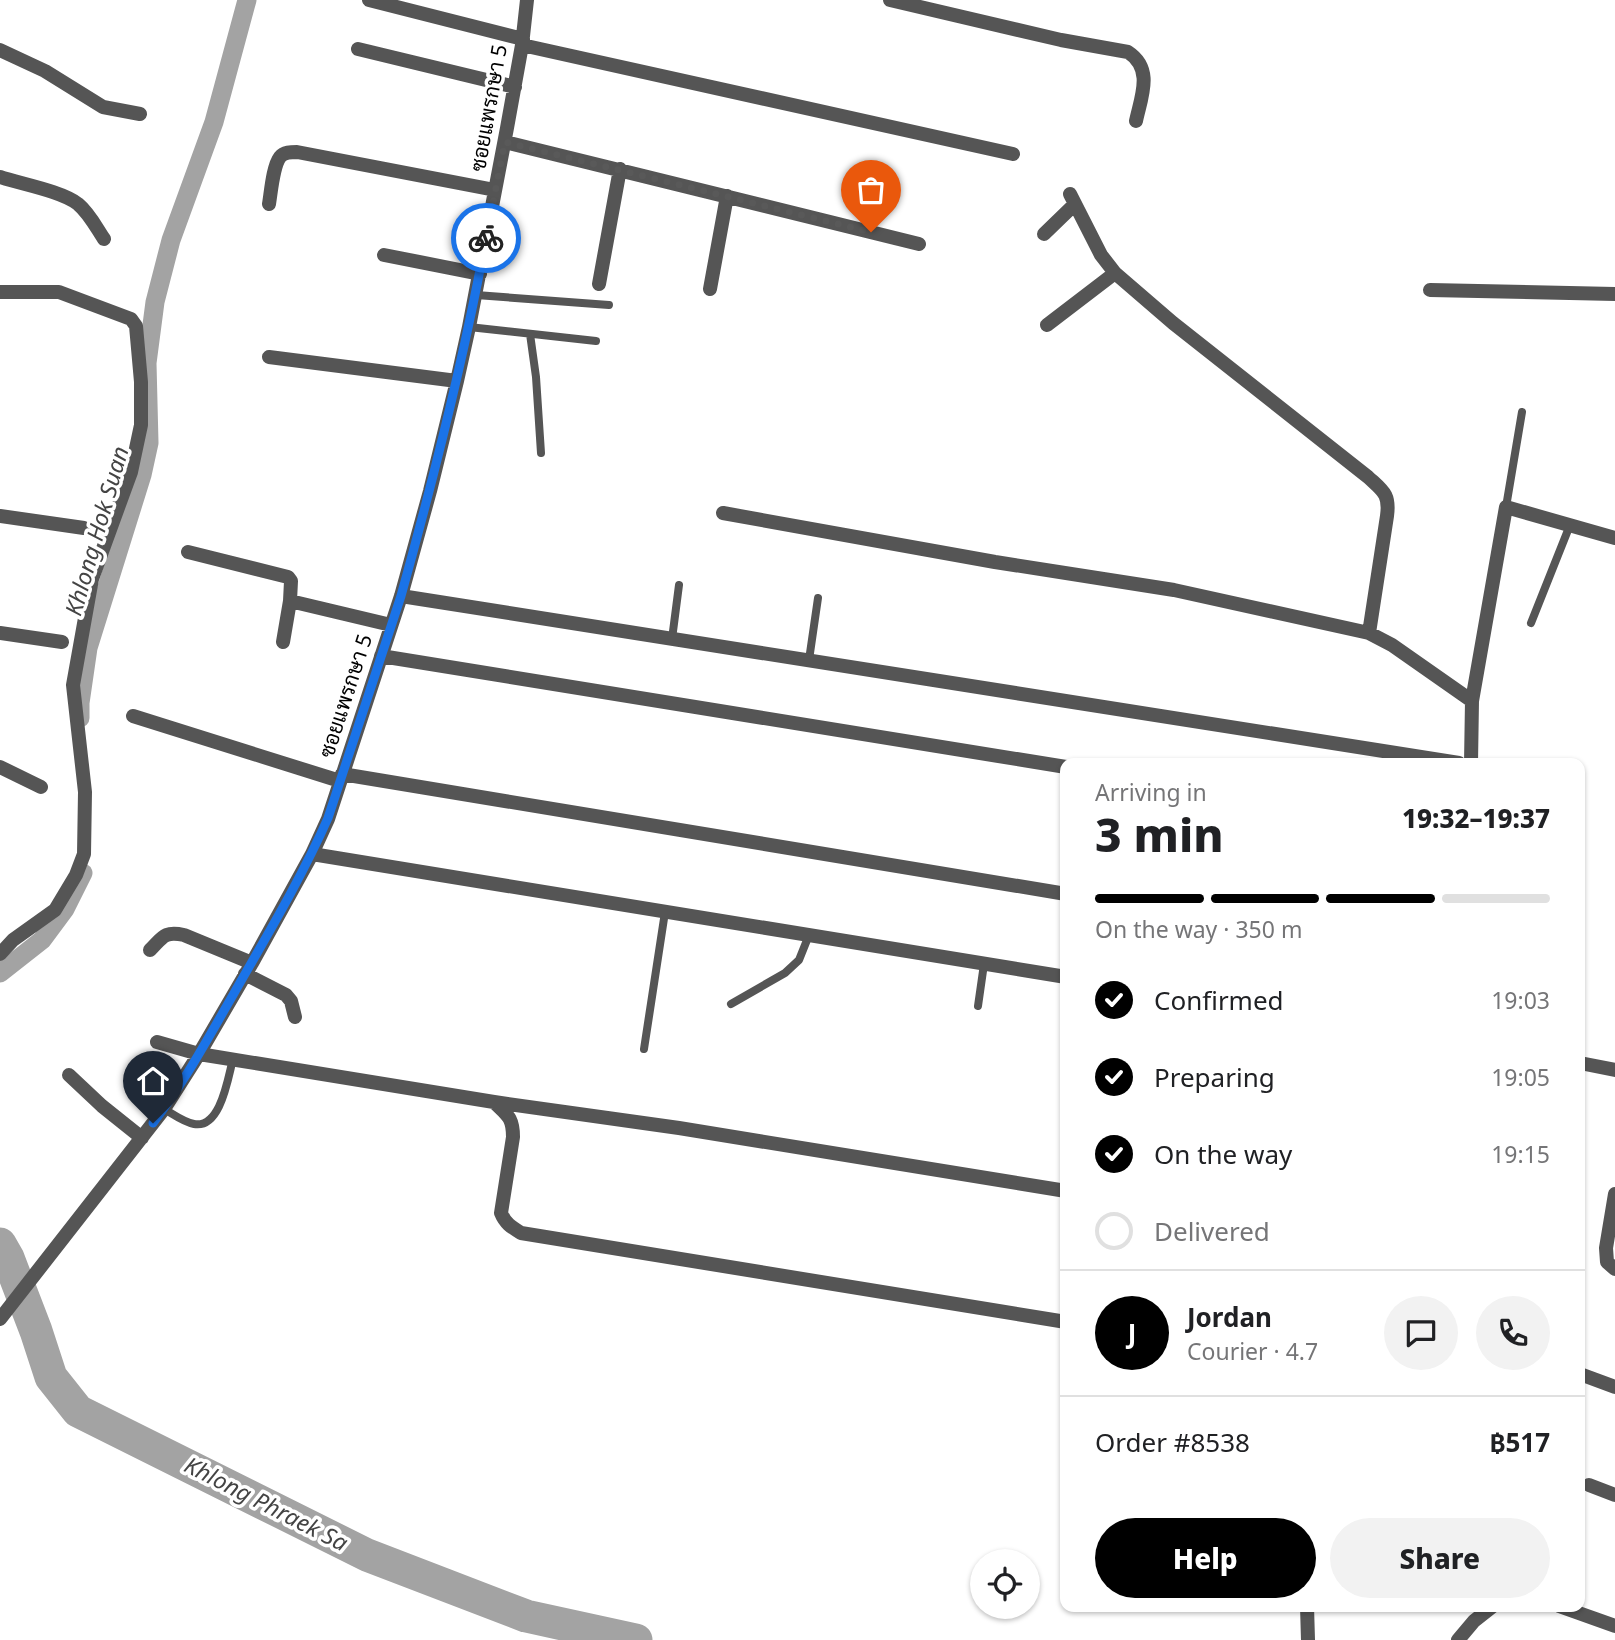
<!DOCTYPE html>
<html lang="en">
<head>
<meta charset="utf-8">
<style>
  body { margin:0; font-family:"Noto Sans",Sarabun,sans-serif; background:#f2f2f2; color:#202124; height:100vh; display:flex; flex-direction:column; font-size:26px; white-space:nowrap }
  * { box-sizing:border-box; margin:0 }
  p { font-size:23px; color:#757577 }
  .icon { flex:none; width:38px; height:38px; fill:none; stroke:currentColor; stroke-width:2; stroke-linecap:round; stroke-linejoin:round }
  .map { position:relative; flex:1; overflow:hidden }
  .details { position:absolute; left:1060px; top:758px; width:525px; height:854px; display:flex; flex-direction:column; background:#fff; border-radius:14px; box-shadow:0 2px 5px #0004 }
  .details>* { flex:none }
  .fabs { position:absolute; left:970px; top:1549px; display:grid; gap:14px }
  .fabs a { display:grid; place-items:center; width:70px; height:70px; border-radius:50%; background:#fff; box-shadow:0 2px 5px #0004; font-size:35px }
  .pin { position:absolute; display:grid; place-items:center; width:60px; height:60px; color:#fff; margin:-72px -30px; border-radius:50% 50% 50% 0; rotate:-45deg; box-shadow:0 0 7px #0007 }
  .pin .icon { rotate:45deg }
  .courier { position:absolute; display:grid; place-items:center; width:70px; height:70px; margin:-35px; border:5px solid #1a73e8; border-radius:50%; background:#fff; color:#222; box-shadow:0 2px 9px #0007 }
  .overview em { font-style:normal; font-weight:800 }
  .overview div { display:flex; flex-direction:column-reverse }
  .overview { display:flex; align-items:center; justify-content:space-between; height:119px; padding:0 35px }
  h1 { font-size:46px; font-weight:800; line-height:52px }
  .bar { display:grid; grid-template-columns:repeat(4,1fr); gap:10px 7px; align-content:center; height:84px; padding:0 35px }
  .bar i { height:9px; border-radius:5px; background:#e0e0e0 }
  .bar .active { background:#000 }
  .bar p { grid-column:span 4 }
  .line { display:flex; align-items:center; gap:18px; padding:0 35px; border-top:2px solid #e0e0e0 }
  .line div { flex:1 }
  .round { display:grid; place-items:center; flex:none; width:74px; height:74px; border-radius:37px; background:#f2f2f2 }
  ol { padding:0 35px; list-style:none }
  li { display:flex; align-items:center; gap:21px; height:77px }
  li p { margin-inline-start:auto }
  li .icon { padding:7px; border-radius:50%; background:#000; color:#fff; stroke-width:4 }
  li:last-child { color:#757577 }
  li i { width:38px; height:38px; border:4px solid #e0e0e0; border-radius:50% }
  .primary-button { display:flex; gap:14px; margin-top:auto; padding:14px 35px }
  .primary-button a { flex:1; height:80px; border-radius:42px; background:#000; color:#fff; font-size:28px; font-weight:800; line-height:80px; text-align:center }
  .primary-button a+a { background:#f2f2f2; color:#202124 }
  .map>svg:first-child { display:block }
  .lines { fill:none; stroke-linecap:round; stroke-linejoin:round }
  .canal { stroke:#a3a3a3; stroke-width:19 }
  .river { stroke:#a3a3a3; stroke-width:33 }
  .lane { stroke:#555; stroke-width:8 }
  .street { stroke:#555; stroke-width:14 }
  .done { stroke:#595959; stroke-width:7; stroke-dasharray:0 12.6 }
  .route { stroke:#1a73e8; stroke-width:9 }
  .labels { text-anchor:middle; stroke-width:7; stroke-linejoin:round; paint-order:stroke }
  .street-label { font-size:21px; fill:#000; stroke:#fff }
  .water-label { font-size:23px; font-style:italic; fill:#444; stroke:#fff }
</style>
</head>
<body>
<div class="map">
<svg width="1615" height="1640" viewBox="0 0 1615 1640">
  <rect width="100%" height="100%" fill="#fff"/>
  <g class="lines">
    <path class="canal" d="M 80,718 L 80,703 L 88,648 L 142,475 L 149,443 L 147,363 L 155,302 L 171,240 L 214,122 L 247,0
      M 0,973 L 42,940 L 65,909 L 83,873"/>
    <path class="river" d="M 0,1244 L 8,1258 L 36,1331 L 51,1377 L 78,1411 L 367,1555 L 526,1616 L 636,1640"/>
    <path class="lane" d="M 476,295 L 609,305
      M 469,327 L 596,341
      M 530,334 L 536,377 L 541,453
      M 1506,507 L 1522,412
      M 1531,623 L 1570,525
      M 672,639 L 679,585
      M 809,660 L 818,598
      M 731,1004 L 785,973 L 799,960 L 809,935
      M 978,1006 L 984,964
      M 644,1049 L 665,912
      M 164,1109 C 173,1114 183,1122 194,1124 C 221,1129 228,1077 233,1059"/>
    <path class="street" d="M 369,0 L 523,39
      M 890,0 L 1061,40 L 1128,52 C 1154,69 1141,97 1136,121
      M 522,45 L 1013,154
      M 358,49 L 515,87
      M 0,50 L 45,71 L 103,107 L 140,114
      M 505,142 L 919,244
      M 0,177 C 21,184 61,191 78,204 C 89,213 96,227 104,239
      M 1070,194 L 1101,255 L 1115,273 L 1173,323 L 1368,477 C 1383,491 1390,494 1387,516 L 1369,633
      M 269,204 C 271,192 273,166 280,157 C 284,152 291,152 297,152 L 495,190
      M 1044,234 L 1075,204
      M 384,255 L 480,274
      M 599,284 L 620,169
      M 710,289 L 727,196
      M 1430,290 L 1615,294
      M 0,292 L 59,292 L 131,319 L 136,326 L 141,382 L 141,425 L 131,472 L 92,579 L 73,685 L 85,792 L 84,854 L 76,875 L 55,910 L 13,940 L 0,954
      M 1047,325 L 1115,273
      M 269,357 L 457,381
      M 723,513 L 995,562 L 1174,590 L 1369,633 L 1392,645 L 1472,701
      M 0,516 L 84,528
      M 188,552 L 288,577 L 291,581 L 290,601 L 391,625
      M 401,596 L 1459,763
      M 0,633 L 62,642
      M 283,642 L 290,601
      M 381,656 L 1066,767
      M 133,716 L 340,781
      M 1471,763 L 1472,701 L 1506,507 L 1615,538
      M 0,767 L 41,787
      M 342,774 L 1066,894
      M 312,854 L 1066,977
      M 150,950 C 163,937 164,931 184,935 L 252,963
      M 245,974 L 286,995 L 291,1001 L 295,1017
      M 157,1042 L 199,1054 L 494,1102 L 679,1128 L 1066,1191
      M 1580,1063 L 1615,1070
      M 69,1075 L 102,1106 L 142,1138
      M 494,1102 C 507,1115 513,1117 513,1137 L 501,1213 C 505,1223 511,1227 521,1233 L 1066,1322
      M 1615,1194 L 1606,1248 L 1607,1262 L 1615,1269
      M 0,1319 L 164,1109 L 199,1054 L 252,963 L 312,854 L 328,819 L 401,596 L 430,491 L 457,381 L 469,327 L 507,128 L 522,45 L 527,0
      M 1580,1374 L 1615,1387
      M 1589,1485 L 1615,1495
      M 1307,1606 L 1308,1640
      M 1559,1606 L 1615,1626
      M 1458,1640 L 1474,1621 L 1493,1606"/>
  </g>
  <g class="lines">
    <path class="done" d="M 486,238 L 505,142 L 871,232"/>
    <path class="route" d="M 153,1123 C 184,1083 208,1038 233,995 C 266,937 301,879 328,818 L 401,596 C 434,477 464,359 486,238"/>
  </g>
  <g class="labels">
    <g class="street-label">
      <text transform="translate(489 108) rotate(-80)" y="7">ซอยแพรกษา 5</text>
      <text transform="translate(346 696) rotate(-72)" y="7">ซอยแพรกษา 5</text>
    </g>
    <g class="water-label">
      <text transform="translate(97 531) rotate(-74)" y="8">Khlong Hok Suan</text>
      <text transform="translate(266 1504) rotate(27)" y="8">Khlong Phraek Sa</text>
    </g>
  </g>
</svg>
<div class="fabs">
<a><svg class="icon" aria-label="locate" viewBox="0 0 24 24"><circle cx="12" cy="12" r="6"/><path d="M12 2v4M12 18v4M2 12h4M18 12h4"/></svg></a>
</div>
<div class="pin" style="left:871px;top:232px;background:#ea580c"><svg class="icon" aria-label="bag" viewBox="0 0 24 24"><path d="M5 8h14l-1 12H6zM9 8a3 3 0 0 1 6 0"/></svg></div>
<div class="pin" style="left:153px;top:1123px;background:#1f2937"><svg class="icon" aria-label="home" viewBox="0 0 24 24"><path d="M3 11l9-7 9 7M6 9v11h12V9"/></svg></div>
<div class="courier" style="left:486px;top:238px"><svg class="icon" aria-label="bike" viewBox="0 0 24 24"><circle cx="6" cy="16" r="4"/><circle cx="18" cy="16" r="4"/><path d="M6 16l4-8h5l3 8M10 8l3 8H6M13 5h3"/></svg></div>
<section class="details">
<div class="overview"><div><h1>3 min</h1><p>Arriving in</p></div><em>19:32–19:37</em></div>
<div class="bar"><i class="active"></i><i class="active"></i><i class="active"></i><i></i><p>On the way · 350 m</p></div>
<ol>
<li><svg class="icon" aria-label="check" viewBox="0 0 24 24"><path d="M5 12l5 5 9-10"/></svg>Confirmed<p>19:03</p></li>
<li><svg class="icon" aria-label="check" viewBox="0 0 24 24"><path d="M5 12l5 5 9-10"/></svg>Preparing<p>19:05</p></li>
<li><svg class="icon" aria-label="check" viewBox="0 0 24 24"><path d="M5 12l5 5 9-10"/></svg>On the way<p>19:15</p></li>
<li><i></i>Delivered</li>
</ol>
<div class="line" style="height:126px"><b class="round" style="background:#000;color:#fff">J</b><div><b>Jordan</b><p>Courier · 4.7</p></div><a class="round"><svg class="icon" aria-label="chat" viewBox="0 0 24 24"><path d="M4 5h16v11H9l-5 4z"/></svg></a><a class="round"><svg class="icon" aria-label="phone" viewBox="0 0 24 24"><path d="M5 4h4l2 5-3 2q2 4 5 5l2-3 5 2v4C11 20 4 13 5 4z"/></svg></a></div>
<div class="line" style="height:91px"><div>Order #8538</div><b>฿517</b></div>
<div class="primary-button"><a>Help</a><a>Share</a></div>
</section>
</div>
</body>
</html>
